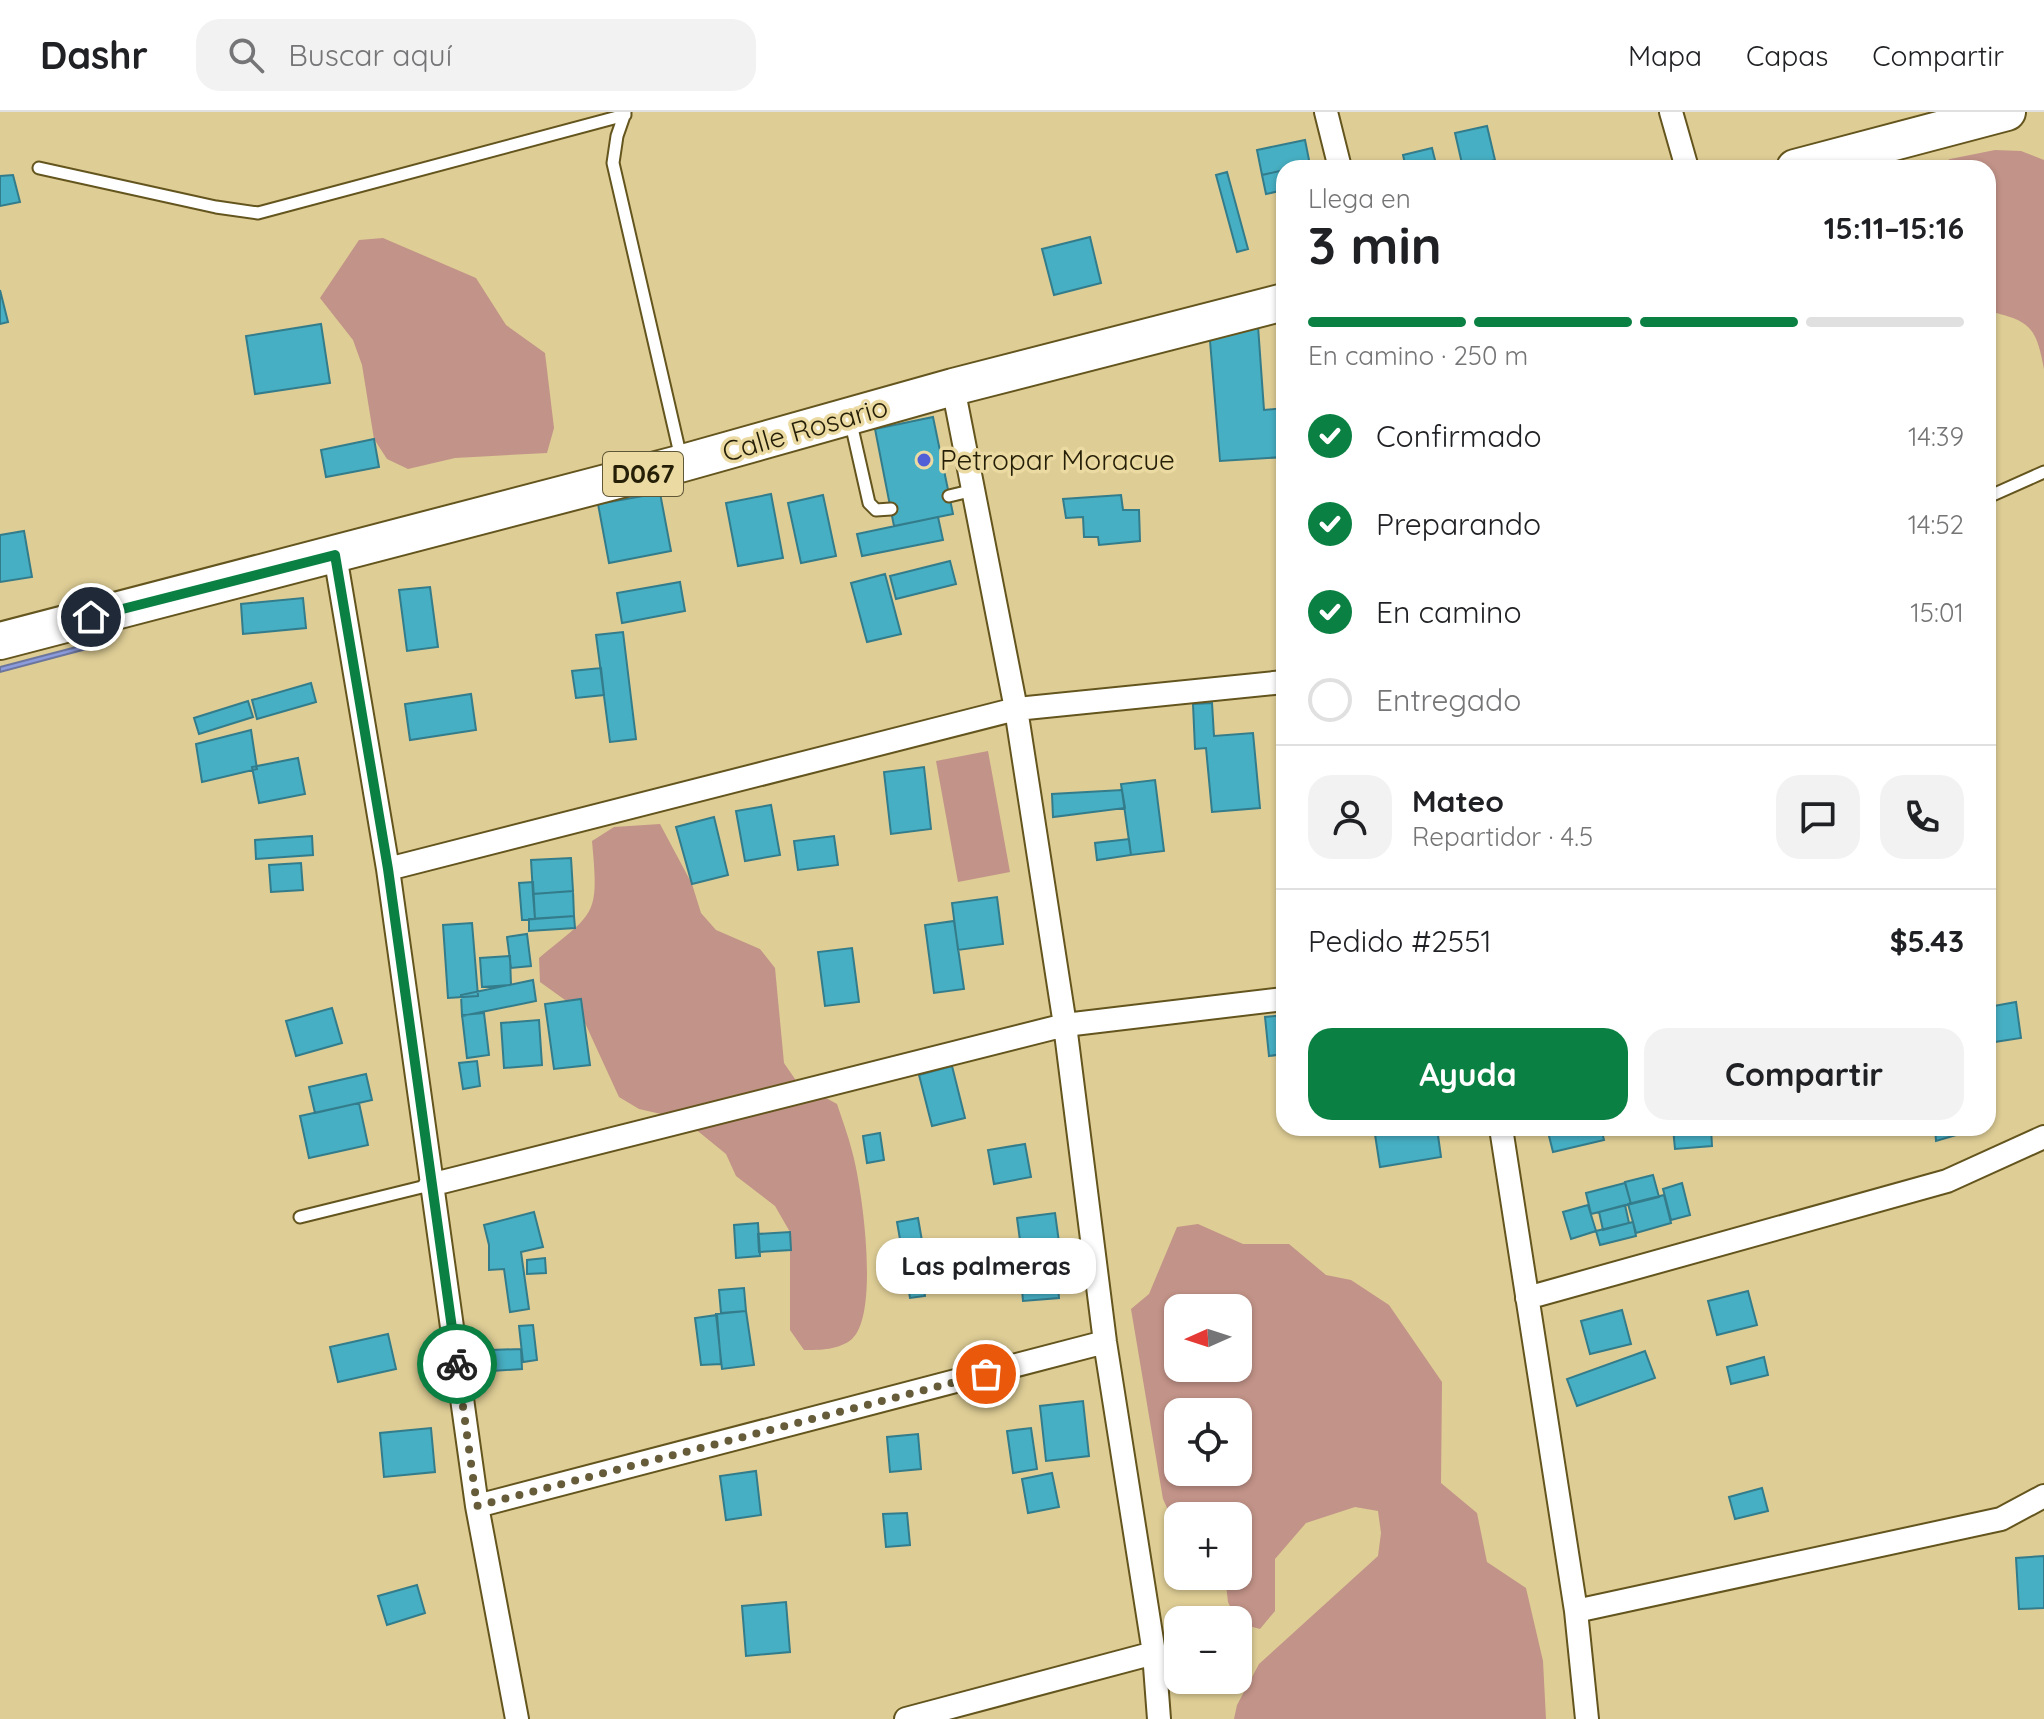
<!DOCTYPE html>
<html lang="es">
<head>
<meta charset="utf-8">
<style>
  body { margin:0; font-family:Quicksand,sans-serif; background:#f2f2f2; color:#202124; height:100vh; display:flex; flex-direction:column; font-size:30px; white-space:nowrap }
  * { box-sizing:border-box; margin:0 }
  p { font-size:26px; color:#757577 }
  .icon { flex:none; width:44px; height:44px; fill:none; stroke:currentColor; stroke-width:2; stroke-linecap:round; stroke-linejoin:round }
  .map { position:relative; flex:1; overflow:hidden }
  .drawer { position:absolute; left:1276px; top:48px; width:720px; height:976px; display:flex; flex-direction:column; background:#fff; border-radius:24px; box-shadow:0 2px 6px #0004 }
  .drawer>* { flex:none }
  .needle { width:52px; rotate:267deg }
  .tools { position:absolute; left:1164px; top:1182px; display:grid; gap:16px }
  .tools a { display:grid; place-items:center; width:88px; height:88px; border-radius:16px; background:#fff; box-shadow:0 2px 6px #0004; font-size:40px }
  .pin { position:absolute; display:grid; place-items:center; width:68px; height:68px; color:#fff; margin:-34px; border:4px solid #fff; border-radius:50%; box-shadow:0 2px 8px #0007 }
  .courier { position:absolute; display:grid; place-items:center; width:80px; height:80px; margin:-40px; border:6px solid #0b8043; border-radius:50%; background:#fff; color:#222; box-shadow:0 2px 10px #0007 }
  .bubble { position:absolute; height:56px; border-radius:24px; background:#fff; box-shadow:0 2px 6px #0004; font-size:26px; font-weight:700; line-height:56px; text-align:center }
  .overview em { font-style:normal; font-weight:700 }
  .overview div { display:flex; flex-direction:column-reverse }
  .overview { display:flex; align-items:center; justify-content:space-between; height:136px; padding:0 32px }
  h1 { font-size:52px; font-weight:700; line-height:60px }
  .bar { display:grid; grid-template-columns:repeat(4,1fr); gap:12px 8px; align-content:center; height:96px; padding:0 32px }
  .bar i { height:10px; border-radius:6px; background:#e0e0e0 }
  .bar .on { background:#0b8043 }
  .bar p { grid-column:span 4 }
  .line { display:flex; align-items:center; gap:20px; padding:0 32px; border-top:2px solid #e0e0e0 }
  .line div { flex:1 }
  .round { display:grid; place-items:center; flex:none; width:84px; height:84px; border-radius:24px; background:#f2f2f2 }
  ol { padding:0 32px; list-style:none }
  li { display:flex; align-items:center; gap:24px; height:88px }
  li p { margin-inline-start:auto }
  li .icon { padding:8px; border-radius:50%; background:#0b8043; color:#fff; stroke-width:4 }
  li:last-child { color:#757577 }
  li i { width:44px; height:44px; border:4px solid #e0e0e0; border-radius:50% }
  .action { display:flex; gap:16px; margin-top:auto; padding:16px 32px }
  .action a { flex:1; height:92px; border-radius:24px; background:#0b8043; color:#fff; font-size:32px; font-weight:700; line-height:92px; text-align:center }
  .action a+a { background:#f2f2f2; color:#202124 }
  header { display:flex; align-items:center; gap:48px; box-sizing:border-box; height:112px; padding:0 40px; background:#fff; border-bottom:2px solid #e0e0e0 }
  header strong { font-size:38px }
  nav { display:flex; gap:44px; margin-inline-start:auto; font-size:28px }
  .search { width:560px; height:72px; background:#f2f2f2; display:flex; align-items:center; gap:20px; box-sizing:border-box; padding:0 28px; border-radius:24px; color:#757577; font-size:30px }
  .map>svg:first-child { display:block }
  .green { fill:#c29388; fill-rule:evenodd }
  .water { fill:#8b9bdd; stroke:#6c769d; stroke-width:2 }
  .building { fill:#47afc3; stroke:#337c8b; stroke-width:2 }
  .lines { fill:none; stroke-linecap:round; stroke-linejoin:round }
  .service-casing { stroke:#64551e; stroke-width:15 }
  .minor-casing { stroke:#64551e; stroke-width:26 }
  .primary-casing { stroke:#64551e; stroke-width:40 }
  .service { stroke:#fff; stroke-width:11 }
  .minor { stroke:#fff; stroke-width:22 }
  .primary { stroke:#fff; stroke-width:36 }
  .done { stroke:#665c39; stroke-width:8; stroke-dasharray:0 14.4 }
  .route { stroke:#0b8043; stroke-width:10 }
  .poi-dot { fill:#5160d6; stroke:#ebdaa1; stroke-width:3 }
  .labels { text-anchor:middle; stroke-width:7; stroke-linejoin:round; paint-order:stroke }
  .shield { fill:#ebdaa1; stroke:#605736; stroke-width:2 }
  .shield-label { font-size:26px; font-weight:bold; fill:#251f08 }
  .street-label { font-size:28px; fill:#251f08; stroke:#ebdaa1 }
  .poi-label { font-size:28px; fill:#251f08; stroke:#ebdaa1; text-anchor:start }
</style>
</head>
<body>
<header>
<strong>Dashr</strong>
<div class="search"><svg class="icon" aria-label="search" viewBox="0 0 24 24"><circle cx="10" cy="10" r="6"/><path d="M15 15l6 6"/></svg>Buscar aquí</div>
<nav><a>Mapa</a><a>Capas</a><a>Compartir</a></nav>
</header>
<div class="map">
<svg width="2044" height="1607" viewBox="0 0 2044 1607">
  <rect width="100%" height="100%" fill="#decd95"/>
  <path class="green" d="M 1995,38 L 2021,39 L 2044,48 L 2044,257 C 2036,215 2031,209 1988,199 L 1988,56 L 1931,56 L 1950,47 Z
    M 383,126 L 476,166 L 506,213 L 545,241 L 554,316 L 547,341 L 455,346 L 408,357 L 387,347 L 374,327 L 362,253 L 353,228 L 320,186 L 359,128 Z
    M 988,639 L 1010,760 L 958,770 L 936,649 Z
    M 660,712 L 692,772 L 701,801 L 716,818 L 760,837 L 775,856 L 784,951 L 797,970 L 837,992 C 842,1007 848,1023 852,1039 C 862,1074 880,1202 852,1227 C 839,1238 820,1238 804,1238 L 790,1218 L 790,1120 L 775,1094 L 736,1064 L 726,1042 L 683,1007 L 639,997 L 619,985 L 579,898 L 540,870 L 539,846 C 596,799 599,805 592,729 L 614,715 Z
    M 1198,1112 L 1243,1132 L 1289,1132 L 1326,1163 L 1351,1168 L 1389,1193 L 1442,1270 L 1441,1371 L 1477,1401 L 1487,1450 L 1526,1476 L 1543,1549 L 1546,1607 L 1234,1607 L 1237,1593 L 1259,1552 L 1378,1444 L 1381,1421 L 1378,1399 L 1355,1395 L 1306,1411 L 1275,1447 L 1275,1499 L 1260,1517 L 1238,1511 L 1228,1490 L 1225,1464 L 1238,1464 L 1238,1404 L 1178,1404 L 1178,1410 L 1173,1409 L 1163,1387 L 1131,1197 L 1149,1182 L 1177,1115 ZM 1238,1196 L 1238,1256 L 1178,1256 L 1178,1196 ZM 1178,1300 L 1238,1300 L 1238,1360 L 1178,1360 Z"/>
  <path class="water" d="M 88,532 L 90,536 L 0,560 L 0,555 Z"/>
  <path class="building" d="M 1487,14 L 1495,48 L 1463,56 L 1455,21 Z
    M 1305,28 L 1310,53 L 1284,56 L 1284,58 L 1262,63 L 1257,38 Z
    M 1432,36 L 1437,56 L 1406,56 L 1403,43 Z
    M 1284,58 L 1284,78 L 1266,82 L 1262,63 Z
    M 1227,60 L 1248,137 L 1237,140 L 1216,63 Z
    M 13,63 L 20,90 L 0,94 L 0,64 Z
    M 1090,125 L 1101,171 L 1054,183 L 1042,137 Z
    M 0,178 L 8,210 L 0,212 Z
    M 321,212 L 330,271 L 255,282 L 246,224 Z
    M 1258,214 L 1264,298 L 1284,296 L 1284,345 L 1220,349 L 1209,217 Z
    M 933,305 L 953,402 L 894,414 L 875,317 Z
    M 374,327 L 379,355 L 326,365 L 321,338 Z
    M 660,381 L 671,439 L 609,451 L 598,392 Z
    M 771,382 L 783,446 L 738,454 L 726,391 Z
    M 823,383 L 836,444 L 801,451 L 788,391 Z
    M 1121,383 L 1123,398 L 1139,398 L 1140,429 L 1099,433 L 1098,425 L 1084,425 L 1083,405 L 1066,406 L 1063,387 Z
    M 938,405 L 943,428 L 862,444 L 857,422 Z
    M 24,419 L 32,465 L 0,470 L 0,423 Z
    M 950,449 L 956,472 L 896,487 L 890,464 Z
    M 885,462 L 901,522 L 867,530 L 851,471 Z
    M 680,470 L 685,499 L 622,511 L 617,481 Z
    M 430,475 L 438,535 L 407,539 L 399,478 Z
    M 303,486 L 306,516 L 243,522 L 241,492 Z
    M 623,520 L 636,627 L 610,630 L 596,523 Z
    M 601,556 L 604,583 L 576,586 L 572,559 Z
    M 311,571 L 316,590 L 257,607 L 252,588 Z
    M 471,582 L 476,618 L 410,628 L 405,592 Z
    M 248,589 L 253,605 L 199,622 L 194,606 Z
    M 1212,591 L 1214,624 L 1253,621 L 1260,696 L 1212,700 L 1206,636 L 1195,637 L 1193,592 Z
    M 251,618 L 257,657 L 202,670 L 196,632 Z
    M 298,646 L 305,682 L 259,691 L 252,655 Z
    M 924,655 L 931,717 L 891,722 L 884,660 Z
    M 1155,668 L 1164,739 L 1131,743 L 1121,672 Z
    M 1122,678 L 1125,696 L 1053,705 L 1052,682 Z
    M 771,693 L 780,743 L 745,749 L 736,699 Z
    M 714,705 L 728,763 L 692,772 L 676,715 Z
    M 312,724 L 313,743 L 256,747 L 255,728 Z
    M 834,724 L 838,753 L 798,758 L 794,729 Z
    M 1129,727 L 1131,743 L 1097,748 L 1095,731 Z
    M 571,746 L 573,779 L 533,782 L 531,748 Z
    M 301,751 L 303,778 L 271,780 L 269,753 Z
    M 533,770 L 535,807 L 522,808 L 519,771 Z
    M 573,779 L 574,804 L 535,807 L 533,782 Z
    M 997,785 L 1003,832 L 958,838 L 952,791 Z
    M 574,804 L 575,816 L 529,819 L 529,807 Z
    M 954,809 L 964,877 L 934,881 L 925,813 Z
    M 472,811 L 478,884 L 448,886 L 443,813 Z
    M 527,822 L 531,854 L 511,856 L 507,825 Z
    M 852,836 L 859,890 L 825,894 L 818,840 Z
    M 510,844 L 511,873 L 482,875 L 480,846 Z
    M 533,868 L 536,889 L 462,904 L 461,883 Z
    M 581,887 L 590,953 L 554,957 L 545,892 Z
    M 2016,890 L 2021,926 L 1988,931 L 1988,895 Z
    M 332,896 L 342,931 L 296,944 L 286,909 Z
    M 484,901 L 489,943 L 467,946 L 462,903 Z
    M 1284,903 L 1284,942 L 1269,944 L 1265,905 Z
    M 539,908 L 542,953 L 504,956 L 501,911 Z
    M 477,949 L 480,974 L 463,977 L 459,951 Z
    M 952,954 L 965,1006 L 932,1014 L 919,963 Z
    M 366,962 L 372,988 L 315,1001 L 309,975 Z
    M 359,991 L 368,1033 L 309,1046 L 300,1004 Z
    M 1374,1016 L 1437,1016 L 1441,1045 L 1380,1055 Z
    M 1547,1016 L 1601,1016 L 1604,1028 L 1553,1040 Z
    M 1673,1016 L 1711,1016 L 1712,1034 L 1675,1037 Z
    M 1935,1016 L 1980,1016 L 1936,1029 Z
    M 880,1021 L 884,1048 L 867,1051 L 863,1024 Z
    M 1025,1032 L 1031,1065 L 994,1072 L 988,1038 Z
    M 1653,1063 L 1659,1085 L 1631,1092 L 1625,1070 Z
    M 1625,1071 L 1631,1092 L 1591,1102 L 1586,1081 Z
    M 1682,1071 L 1690,1103 L 1671,1108 L 1663,1077 Z
    M 1664,1083 L 1671,1111 L 1636,1121 L 1628,1092 Z
    M 1588,1093 L 1596,1119 L 1571,1127 L 1563,1100 Z
    M 1625,1093 L 1629,1111 L 1603,1118 L 1599,1100 Z
    M 534,1100 L 543,1135 L 521,1140 L 529,1197 L 510,1200 L 504,1157 L 489,1158 L 489,1133 L 484,1113 Z
    M 1055,1101 L 1061,1145 L 1023,1151 L 1017,1106 Z
    M 918,1106 L 925,1146 L 904,1150 L 897,1110 Z
    M 1633,1110 L 1636,1124 L 1600,1133 L 1596,1119 Z
    M 758,1111 L 760,1144 L 736,1146 L 734,1113 Z
    M 790,1120 L 791,1138 L 759,1140 L 758,1122 Z
    M 545,1146 L 546,1161 L 527,1162 L 527,1148 Z
    M 919,1147 L 925,1184 L 910,1186 L 904,1150 Z
    M 1056,1151 L 1059,1186 L 1023,1189 L 1020,1154 Z
    M 744,1176 L 746,1199 L 721,1201 L 719,1178 Z
    M 1748,1179 L 1757,1213 L 1717,1223 L 1708,1189 Z
    M 1622,1198 L 1631,1232 L 1590,1242 L 1581,1209 Z
    M 746,1199 L 754,1253 L 722,1257 L 716,1202 Z
    M 717,1203 L 721,1252 L 701,1253 L 695,1206 Z
    M 533,1213 L 537,1248 L 523,1250 L 519,1214 Z
    M 388,1222 L 396,1257 L 338,1270 L 330,1235 Z
    M 521,1237 L 522,1257 L 492,1259 L 491,1238 Z
    M 1645,1239 L 1655,1266 L 1577,1294 L 1567,1267 Z
    M 1764,1245 L 1768,1263 L 1731,1272 L 1727,1255 Z
    M 1083,1289 L 1089,1344 L 1046,1349 L 1040,1294 Z
    M 431,1316 L 435,1360 L 384,1365 L 380,1321 Z
    M 1031,1316 L 1037,1357 L 1013,1361 L 1007,1319 Z
    M 918,1322 L 921,1357 L 890,1360 L 887,1325 Z
    M 756,1359 L 761,1403 L 726,1408 L 720,1364 Z
    M 1052,1361 L 1059,1395 L 1028,1401 L 1022,1367 Z
    M 1762,1376 L 1768,1399 L 1735,1407 L 1729,1385 Z
    M 907,1401 L 910,1433 L 886,1435 L 883,1402 Z
    M 2044,1444 L 2044,1496 L 2019,1497 L 2016,1446 Z
    M 417,1473 L 425,1501 L 387,1513 L 378,1484 Z
    M 786,1490 L 790,1540 L 746,1544 L 742,1494 Z"/>
  <g class="lines">
    <defs>
      <path id="service" d="M 625,1 L 617,24 L 613,51 L 681,346
        M 39,56 L 216,95 L 258,101 L 625,3
        M 850,307 L 869,391 L 876,398 L 891,397
        M 949,384 L 974,378
        M 1988,385 L 2044,360
        M 300,1105 L 430,1073"/>
      <path id="minor" d="M 1326,0 L 1340,56
        M 1671,0 L 1687,56
        M 953,275 L 1016,597 L 1065,913 L 1105,1230 L 1154,1541 L 1159,1607
        M 335,443 L 388,757 L 477,1394 L 517,1607
        M 388,757 L 1016,597 L 1284,570
        M 1501,1016 L 1576,1499 L 1587,1607
        M 430,1073 L 1065,913 L 1284,887
        M 1527,1186 L 1947,1069 L 2044,1025
        M 477,1394 L 1105,1230
        M 1576,1499 L 2001,1407 L 2044,1384
        M 906,1607 L 1154,1541"/>
      <path id="primary" d="M 1795,56 L 2007,0
        M 0,529 L 683,351 L 953,275 L 1284,190"/>
    </defs>
    <use href="#service" class="service-casing"/>
    <use href="#minor" class="minor-casing"/>
    <use href="#primary" class="primary-casing"/>
    <use href="#service" class="service"/>
    <use href="#minor" class="minor"/>
    <use href="#primary" class="primary"/>
  </g>
  <g class="lines">
    <path class="done" d="M 457,1252 L 477,1394 L 986,1262"/>
    <path class="route" d="M 91,505 L 335,443 L 388,757 L 457,1252"/>
  </g>
  <circle class="poi-dot" cx="924" cy="348" r="8"/>
  <g class="labels">
    <rect class="shield" x="603" y="340" width="80" height="44" rx="6"/>
    <g class="shield-label">
      <text x="643" y="371">D067</text>
    </g>
    <g class="street-label">
      <text transform="translate(805 317) rotate(-16)" y="10">Calle Rosario</text>
    </g>
    <g class="poi-label">
      <text x="940" y="358">Petropar Moracue</text>
    </g>
  </g>
</svg>
<div class="tools">
<a><svg class="needle" viewBox="-14 -14 28 28"><path d="M0-13l5 13h-10z" fill="#e53935"/><path d="M0 13l5-13h-10z" fill="#757577"/></svg></a>
<a><svg class="icon" aria-label="locate" viewBox="0 0 24 24"><circle cx="12" cy="12" r="6"/><path d="M12 2v4M12 18v4M2 12h4M18 12h4"/></svg></a>
<a>+</a>
<a>−</a>
</div>
<div class="pin" style="left:986px;top:1262px;background:#ea580c"><svg class="icon" aria-label="bag" viewBox="0 0 24 24"><path d="M5 8h14l-1 12H6zM9 8a3 3 0 0 1 6 0"/></svg></div>
<div class="pin" style="left:91px;top:505px;background:#1f2937"><svg class="icon" aria-label="home" viewBox="0 0 24 24"><path d="M3 11l9-7 9 7M6 9v11h12V9"/></svg></div>
<div class="courier" style="left:457px;top:1252px"><svg class="icon" aria-label="bike" viewBox="0 0 24 24"><circle cx="6" cy="16" r="4"/><circle cx="18" cy="16" r="4"/><path d="M6 16l4-8h5l3 8M10 8l3 8H6M13 5h3"/></svg></div>
<div class="bubble" style="left:876px;top:1126px;width:220px">Las palmeras</div>
<section class="drawer">
<div class="overview"><div><h1>3 min</h1><p>Llega en</p></div><em>15:11–15:16</em></div>
<div class="bar"><i class="on"></i><i class="on"></i><i class="on"></i><i></i><p>En camino · 250 m</p></div>
<ol>
<li><svg class="icon" aria-label="check" viewBox="0 0 24 24"><path d="M5 12l5 5 9-10"/></svg>Confirmado<p>14:39</p></li>
<li><svg class="icon" aria-label="check" viewBox="0 0 24 24"><path d="M5 12l5 5 9-10"/></svg>Preparando<p>14:52</p></li>
<li><svg class="icon" aria-label="check" viewBox="0 0 24 24"><path d="M5 12l5 5 9-10"/></svg>En camino<p>15:01</p></li>
<li><i></i>Entregado</li>
</ol>
<div class="line" style="height:144px"><a class="round"><svg class="icon" aria-label="person" viewBox="0 0 24 24"><circle cx="12" cy="8" r="4"/><path d="M4 21q1-7 8-7t8 7"/></svg></a><div><b>Mateo</b><p>Repartidor · 4.5</p></div><a class="round"><svg class="icon" aria-label="chat" viewBox="0 0 24 24"><path d="M4 5h16v11H9l-5 4z"/></svg></a><a class="round"><svg class="icon" aria-label="phone" viewBox="0 0 24 24"><path d="M5 4h4l2 5-3 2q2 4 5 5l2-3 5 2v4C11 20 4 13 5 4z"/></svg></a></div>
<div class="line" style="height:104px"><div>Pedido #2551</div><b>$5.43</b></div>
<div class="action"><a>Ayuda</a><a>Compartir</a></div>
</section>
</div>
</body>
</html>
